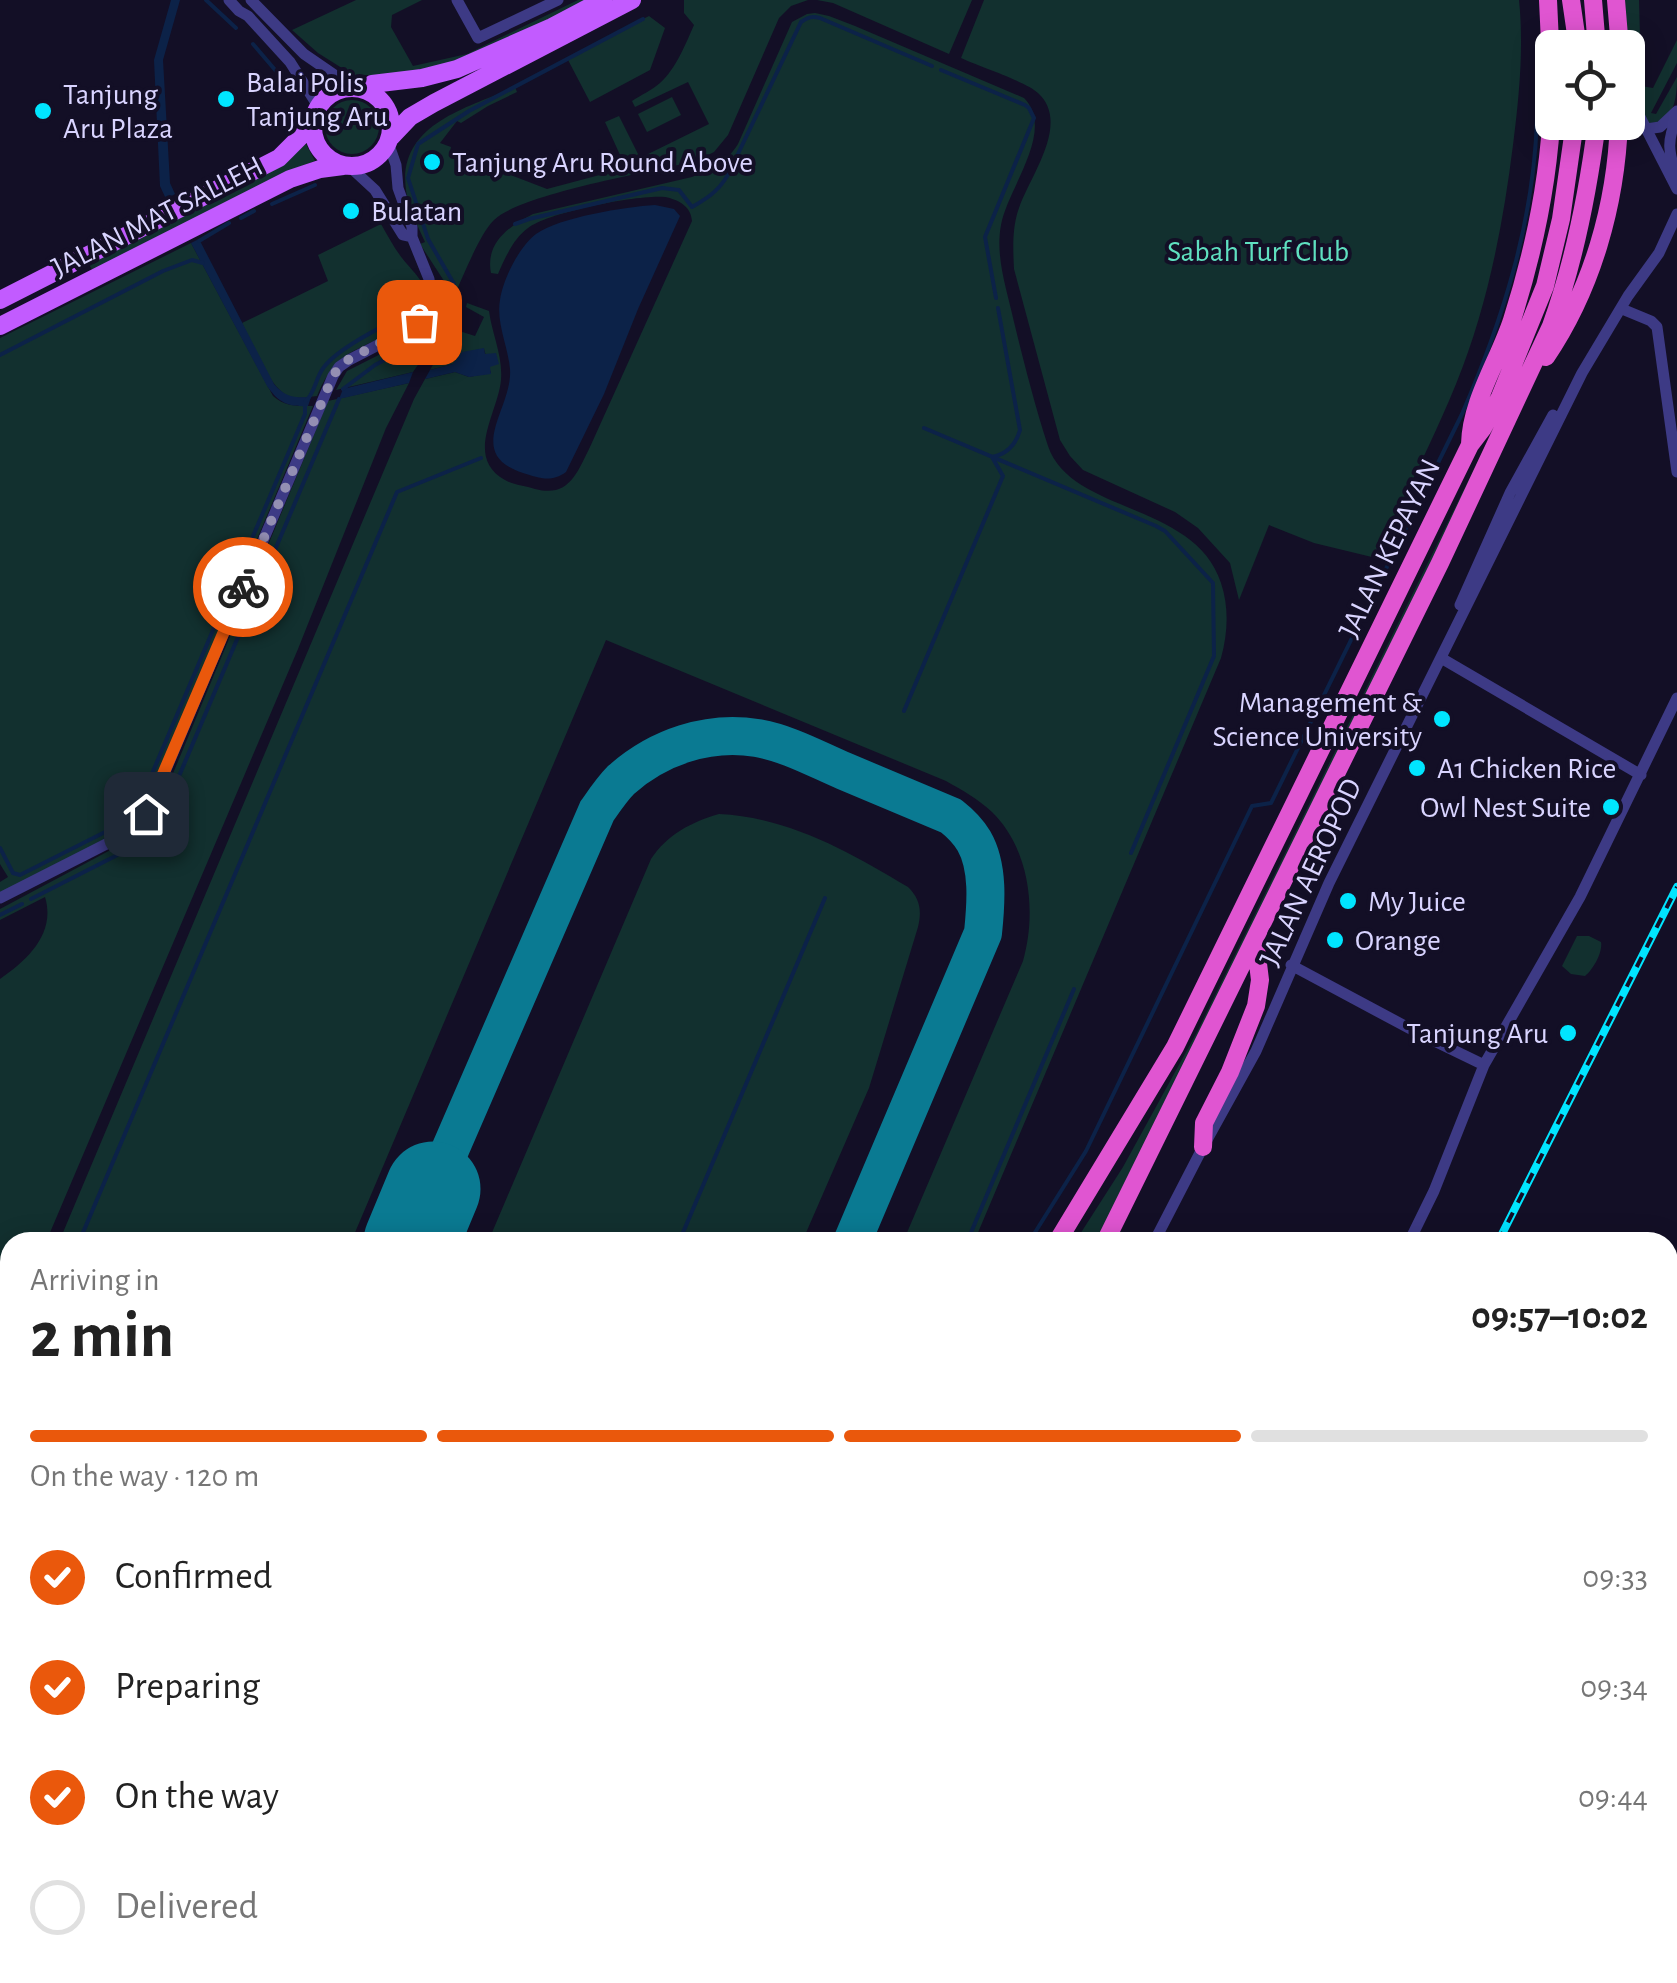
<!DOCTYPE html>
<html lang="en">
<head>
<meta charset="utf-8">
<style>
  body { margin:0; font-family:"Alegreya Sans",sans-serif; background:#f6f6f6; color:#222; height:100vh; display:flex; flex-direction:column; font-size:38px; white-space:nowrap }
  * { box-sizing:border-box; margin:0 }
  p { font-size:32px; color:#767676 }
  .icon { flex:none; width:55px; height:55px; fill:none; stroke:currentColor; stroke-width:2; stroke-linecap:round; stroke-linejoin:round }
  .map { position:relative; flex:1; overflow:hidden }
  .side { position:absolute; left:0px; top:1232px; width:1678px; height:752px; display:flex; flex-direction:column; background:#fff; border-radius:30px 30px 0 0; box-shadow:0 5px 25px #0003 }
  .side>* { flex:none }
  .tools { position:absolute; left:1535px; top:30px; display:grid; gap:20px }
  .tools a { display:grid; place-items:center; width:110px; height:110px; border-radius:15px; background:#fff; box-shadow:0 5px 25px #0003; font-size:50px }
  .pin { position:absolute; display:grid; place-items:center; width:85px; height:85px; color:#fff; margin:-42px; border-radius:20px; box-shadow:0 5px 15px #0006 }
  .courier { position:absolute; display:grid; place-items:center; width:100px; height:100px; margin:-50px; border:8px solid #ea580c; border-radius:50%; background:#fff; color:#222; box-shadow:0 2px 12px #0007 }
  .overview em { font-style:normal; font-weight:700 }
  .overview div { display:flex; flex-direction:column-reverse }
  .overview { display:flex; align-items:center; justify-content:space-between; height:170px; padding:0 30px }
  h1 { font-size:65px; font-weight:700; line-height:75px }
  .bar { display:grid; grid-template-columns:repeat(4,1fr); gap:15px 10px; align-content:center; height:120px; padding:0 30px }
  .bar i { height:12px; border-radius:8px; background:#e0e0e0 }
  .bar .current { background:#ea580c }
  .bar p { grid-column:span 4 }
  ol { padding:0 30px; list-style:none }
  li { display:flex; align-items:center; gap:30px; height:110px }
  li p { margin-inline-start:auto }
  li .icon { padding:10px; border-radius:50%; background:#ea580c; color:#fff; stroke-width:4 }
  li:last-child { color:#767676 }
  li i { width:55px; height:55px; border:5px solid #e0e0e0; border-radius:50% }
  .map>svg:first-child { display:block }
  .green { fill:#12302f }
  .water { fill:#0c2248 }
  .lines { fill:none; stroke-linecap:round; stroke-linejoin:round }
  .stream { stroke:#0c2248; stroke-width:4 }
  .taxiway { stroke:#0a7a92; stroke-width:38 }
  .runway { stroke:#0a7a92; stroke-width:95 }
  .minor { stroke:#3d3a85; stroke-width:11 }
  .primary { stroke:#c25bff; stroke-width:18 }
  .trunk { stroke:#e055d1; stroke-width:18 }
  .rail-casing { stroke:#00e5ff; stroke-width:8 }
  .rail { stroke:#130f26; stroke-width:4; stroke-dasharray:11; stroke-linecap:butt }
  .done { stroke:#948fb3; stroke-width:10; stroke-dasharray:0 18 }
  .route { stroke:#ea580c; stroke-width:12 }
  .poi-dot { fill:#00e5ff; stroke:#130f26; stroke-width:4 }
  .labels { text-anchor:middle; stroke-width:8; stroke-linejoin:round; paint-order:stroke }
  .poi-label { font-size:30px; fill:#d9d4ff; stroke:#130f26; text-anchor:start }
  .street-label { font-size:30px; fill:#d9d4ff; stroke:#130f26 }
  .park-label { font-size:30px; fill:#5fe0c0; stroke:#130f26 }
</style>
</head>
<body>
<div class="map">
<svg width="1677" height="1983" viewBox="0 0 1677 1983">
  <rect width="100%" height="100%" fill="#130f26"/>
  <path class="green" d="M 356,0 L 422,0 L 392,15 L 391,27 L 413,66 L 467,54 L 578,0 L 595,0 L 471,62 L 401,75 L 353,75 L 318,53 L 292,30 Z
    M 684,0 L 808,0 L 791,6 L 779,18 L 728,135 L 714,152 L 696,161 C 655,171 520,194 494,220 C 479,235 464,275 454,296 L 446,292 L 446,284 L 420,244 L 425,242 C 418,226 408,208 406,190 C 397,124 467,108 515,87 L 517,92 L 488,106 L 461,123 L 457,121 L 440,143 L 451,147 L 450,152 L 547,189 L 626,168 L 605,122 L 619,116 L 640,158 L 709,124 L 688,82 L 635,107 L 632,101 C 641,95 652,90 660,83 C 676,69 686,43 694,25 L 684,13 Z
    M 817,0 L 972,0 L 949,54 L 833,3 Z
    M 984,0 L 1519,0 C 1524,48 1519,98 1513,145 C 1503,226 1487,308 1456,384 C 1432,443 1402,500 1376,558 L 1314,543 L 1269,525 L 1239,600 L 1230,563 L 1198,528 L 1175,512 L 1083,470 L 1070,456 L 1060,440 L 1014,269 C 1013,249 1012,227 1019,208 C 1030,176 1071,123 1038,93 C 1027,82 978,66 961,58 Z
    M 1625,0 L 1639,0 L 1641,73 L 1630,84 Z
    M 815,13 L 829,16 L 855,26 L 1024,98 C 1056,131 1008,187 1001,225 C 995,257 1007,290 1014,322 C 1024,363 1035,406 1048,446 C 1071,514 1195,502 1221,583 C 1229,607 1228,633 1221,658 L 974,1242 L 903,1242 L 1023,961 C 1037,912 1030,849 992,812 C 978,799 962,790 946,781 L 606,640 L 351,1242 L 59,1242 L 414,399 L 425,379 L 455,372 L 469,377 L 491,373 L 484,349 L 453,364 L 430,370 L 453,329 L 475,336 L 484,317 L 466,307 L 467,303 L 489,311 C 492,334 503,356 501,380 C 498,413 464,457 505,480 C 513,485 525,486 535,489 C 569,498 577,473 590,447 L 692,221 C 691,207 680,200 665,197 C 640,194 548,212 528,228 C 513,239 505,258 498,274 L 491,273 C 485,243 509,226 533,214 L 692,177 C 712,169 726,163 738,144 L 792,22 L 807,14 Z
    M 649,16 L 665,28 L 650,70 L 590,102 L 567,58 Z
    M 1677,40 L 1677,63 L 1651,113 L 1656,114 L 1677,77 C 1677,100 1674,125 1645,123 L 1640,109 L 1641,86 L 1653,88 Z
    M 672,97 L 681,115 L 647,132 L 638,114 Z
    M325 127a27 27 0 1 1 54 0a27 27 0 1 1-54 0Z
    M 306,144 L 315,161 L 286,172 L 93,271 L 88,263 L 282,165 Z
    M 381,224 C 388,236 394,248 402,258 C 408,266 417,274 422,283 C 443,321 364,341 344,357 C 331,367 323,381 317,396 C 309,397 300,399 292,397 C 271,393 251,342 242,323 L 328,281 L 318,255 Z
    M 191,243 L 273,396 C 285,407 298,406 313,406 L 143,811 L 117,834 L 0,894 L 0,882 L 8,877 L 0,864 L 0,338 Z
    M 429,322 L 440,326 L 427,352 L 413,372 L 336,390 L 347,371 L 422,333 Z
    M 409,383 L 386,428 L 298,649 L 46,1242 L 10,1242 L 10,1327 L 0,1350 L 0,979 C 28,960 56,933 45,897 L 0,920 L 0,909 L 133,838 L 154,819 L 328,401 Z
    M 1508,400 L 1510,400 L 1097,1242 L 1075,1242 L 1123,1167 L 1197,1032 Z
    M 719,814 C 788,817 850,852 908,887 C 920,899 922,910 918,927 L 869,1088 L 802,1242 L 488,1242 L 651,859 C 667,835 691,822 719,814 Z
    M 1577,936 L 1589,936 L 1601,942 C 1603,952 1593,970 1585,976 L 1571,974 L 1562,966 Z
    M 10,1358 L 10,1975 L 39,1975 L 36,1983 L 0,1983 L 0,1381 Z
    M 1677,1477 L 1677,1983 L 1006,1983 L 1007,1975 L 1668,1975 L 1668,1487 Z
    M 179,1975 L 492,1975 L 489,1983 L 176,1983 Z"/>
  <path class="water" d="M 171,0 L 180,0 L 163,60 L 170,183 L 175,194 L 166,199 L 160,186 L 154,60 Z
    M 655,205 L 674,209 L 680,216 L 638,309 L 604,394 L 566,472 C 551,483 539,478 523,473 C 463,453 513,409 510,369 C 508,346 496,323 500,300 C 503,279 519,247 536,234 C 560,217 625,207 655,205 Z
    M 199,239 L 274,384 C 285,397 294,398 311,397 L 308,406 C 288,407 279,403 267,386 L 191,243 Z
    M 484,348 L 485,354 L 496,353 L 499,364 L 490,367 L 491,374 L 469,377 L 455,372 L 425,379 L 430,370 L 453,364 L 462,352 Z
    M 413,372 L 409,383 L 339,399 L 343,389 Z"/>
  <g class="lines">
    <path class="stream" d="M 206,0 L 236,28
      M 253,44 L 282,78
      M 941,70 L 1025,105 L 1029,108 L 1034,118 L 985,237 L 996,298
      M 736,158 L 801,22 C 808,17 812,16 820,18 L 932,66
      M 272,204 L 315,185
      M 241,218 L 254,211
      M 515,224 L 529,219 L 662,188 L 679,190 L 692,207 C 710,197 722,188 731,169
      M 199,241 L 229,223
      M 0,355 L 163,271 L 192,260 L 203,263
      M 343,389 L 375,365 L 433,334 L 454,284 L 428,239 L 408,178 L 418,144 L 469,111 L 643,19
      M 924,428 L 1156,526 L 1165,531 L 1213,583 L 1214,656 L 1131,853
      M 904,711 L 1003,476 L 992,457 C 1007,454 1016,444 1020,430 L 998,308
      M 0,848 L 13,873 L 20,875 L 115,827 L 137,809 L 305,414 L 305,402 C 316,392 315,378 324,367 C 341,345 394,321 420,307 L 423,297
      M 31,899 L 141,843 L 150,838 L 157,828 L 339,399
      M 0,915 L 22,904
      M 79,1242 L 397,492 L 481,458
      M 679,1242 L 825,898
      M 967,1242 L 1074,989
      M 1029,1242 L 1086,1151 L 1252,806 L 1271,803 L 1462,414 C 1503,320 1534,221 1537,118
      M 0,1430 L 10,1406
      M 367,1983 L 370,1975
      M 654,1983 L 658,1975"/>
    <path class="taxiway" d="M 433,1189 L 597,811 C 604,801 612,789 621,780 C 658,747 708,730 757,738 C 787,743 816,759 844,771 C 880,786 916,801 951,816 C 960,823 968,831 974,841 C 989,867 986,904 983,933 L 852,1242
      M 539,1983 L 542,1975"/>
    <path class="runway" d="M 411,1242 L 433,1189
      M 106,1983 L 110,1975"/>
    <path class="minor" d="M 229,0 L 239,11 L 248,16 L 290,62 L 318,106
      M 251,0 L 304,54 L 352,87
      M 457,0 L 478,38 L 558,0
      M 1628,98 L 1637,111 L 1677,189
      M 1646,129 L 1660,127 L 1677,111
      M 349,166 L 375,190 L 403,235 L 412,237
      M 1676,176 C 1669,152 1666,141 1677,118
      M 1622,309 L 1651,321 L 1657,327 L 1677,472
      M 1460,605 L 1510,493 L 1553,415
      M 1441,658 L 1641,775
      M 0,898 L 128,833 L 147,814 L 333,376 L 339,367 L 349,360 L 413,327 L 424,316 L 431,296 L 429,279 L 412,237 L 412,227 L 398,188 L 396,165 L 388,142
      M 1291,965 L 1418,1033 L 1484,1065
      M 1154,1242 L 1203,1147 L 1256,1051 L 1329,883 L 1582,373 L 1628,296 L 1659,253 L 1677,214
      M 1409,1242 L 1434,1191 L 1484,1065 L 1580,897 L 1677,698
      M 690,1983 L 694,1975"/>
    <path class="primary" d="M313 127a39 39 0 1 1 78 0a39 39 0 1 1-78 0Z
      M 365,89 L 372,84 L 422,78 L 457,69 L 552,27 L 603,0
      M 391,137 L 410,117 L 434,103 L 632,0
      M 0,300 L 279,158 L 312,125
      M 0,326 L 290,179 L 320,169 L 343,166"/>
    <path class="trunk" d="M 1548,0 L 1552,85
      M 1571,0 L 1578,48
      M 1593,0 L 1597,48
      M 1616,0 L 1620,48
      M 1546,357 C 1592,289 1616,205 1619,122
      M 1470,444 C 1471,401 1499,360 1512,320 C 1534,251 1549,179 1552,107
      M 1203,1147 L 1204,1123 L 1230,1072 L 1256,1006 L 1260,980 L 1255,939
      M 1057,1242 L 1175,1047 L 1470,445 L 1483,428 L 1500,397 L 1545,286 L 1561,219 L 1575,122
      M 1105,1242 L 1440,563 L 1551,326 C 1575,260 1588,192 1597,122
      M 714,1983 L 717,1975
      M 741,1983 L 745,1975"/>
    <defs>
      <path id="rail" d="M 1498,1242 L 1677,887
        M 790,1983 L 794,1975"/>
    </defs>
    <use href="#rail" class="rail-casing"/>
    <use href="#rail" class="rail"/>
  </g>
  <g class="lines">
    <path class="done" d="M 243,587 L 333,376 L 339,367 L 348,360 L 419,322"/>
    <path class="route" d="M 146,814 L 243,587"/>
  </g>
  <g class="poi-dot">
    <circle cx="226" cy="99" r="10"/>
    <circle cx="43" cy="111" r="10"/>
    <circle cx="432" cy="162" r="10"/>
    <circle cx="351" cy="211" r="10"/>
    <circle cx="1442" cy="719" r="10"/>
    <circle cx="1417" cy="768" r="10"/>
    <circle cx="1611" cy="807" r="10"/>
    <circle cx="1348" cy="901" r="10"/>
    <circle cx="1335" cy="940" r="10"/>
    <circle cx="1568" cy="1033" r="10"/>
  </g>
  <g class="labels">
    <g class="poi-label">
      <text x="246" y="92">Balai Polis<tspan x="246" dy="34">Tanjung Aru</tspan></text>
      <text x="63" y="104">Tanjung<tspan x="63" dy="34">Aru Plaza</tspan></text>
      <text x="452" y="172">Tanjung Aru Round Above</text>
      <text x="371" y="221">Bulatan</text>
      <text x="1422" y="712" text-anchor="end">Management &amp;<tspan x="1422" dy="34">Science University</tspan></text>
      <text x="1437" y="778">A1 Chicken Rice</text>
      <text x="1591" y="817" text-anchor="end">Owl Nest Suite</text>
      <text x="1368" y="911">My Juice</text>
      <text x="1355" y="950">Orange</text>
      <text x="1548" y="1043" text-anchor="end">Tanjung Aru</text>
    </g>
    <g class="street-label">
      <text transform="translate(157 216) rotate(-27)" y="10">JALAN MAT SALLEH</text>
      <text transform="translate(1389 548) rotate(-64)" y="10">JALAN KEPAYAN</text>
      <text transform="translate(1310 872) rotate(-65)" y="10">JALAN AEROPOD</text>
    </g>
    <g class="park-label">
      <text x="1258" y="261">Sabah Turf Club</text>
    </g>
  </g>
</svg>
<div class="tools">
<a><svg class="icon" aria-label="locate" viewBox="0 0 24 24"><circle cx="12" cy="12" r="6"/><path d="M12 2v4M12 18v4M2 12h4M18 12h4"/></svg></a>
</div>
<div class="pin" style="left:419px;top:322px;background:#ea580c"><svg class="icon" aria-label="bag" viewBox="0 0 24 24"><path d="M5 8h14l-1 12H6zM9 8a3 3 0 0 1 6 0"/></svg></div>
<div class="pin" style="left:146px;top:814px;background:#1f2937"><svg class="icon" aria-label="home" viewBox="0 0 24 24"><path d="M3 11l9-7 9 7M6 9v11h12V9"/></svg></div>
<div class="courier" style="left:243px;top:587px"><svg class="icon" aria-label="bike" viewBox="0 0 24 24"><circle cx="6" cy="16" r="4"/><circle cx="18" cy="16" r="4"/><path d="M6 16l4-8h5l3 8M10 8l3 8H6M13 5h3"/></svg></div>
<section class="side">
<div class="overview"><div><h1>2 min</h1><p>Arriving in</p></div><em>09:57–10:02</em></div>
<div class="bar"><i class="current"></i><i class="current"></i><i class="current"></i><i></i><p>On the way · 120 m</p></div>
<ol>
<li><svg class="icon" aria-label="check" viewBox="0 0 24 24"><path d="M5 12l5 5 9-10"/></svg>Confirmed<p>09:33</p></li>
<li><svg class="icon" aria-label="check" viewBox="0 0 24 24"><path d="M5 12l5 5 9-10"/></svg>Preparing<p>09:34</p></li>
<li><svg class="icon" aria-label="check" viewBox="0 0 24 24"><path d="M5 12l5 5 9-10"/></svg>On the way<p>09:44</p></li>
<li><i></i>Delivered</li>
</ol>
</section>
</div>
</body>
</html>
